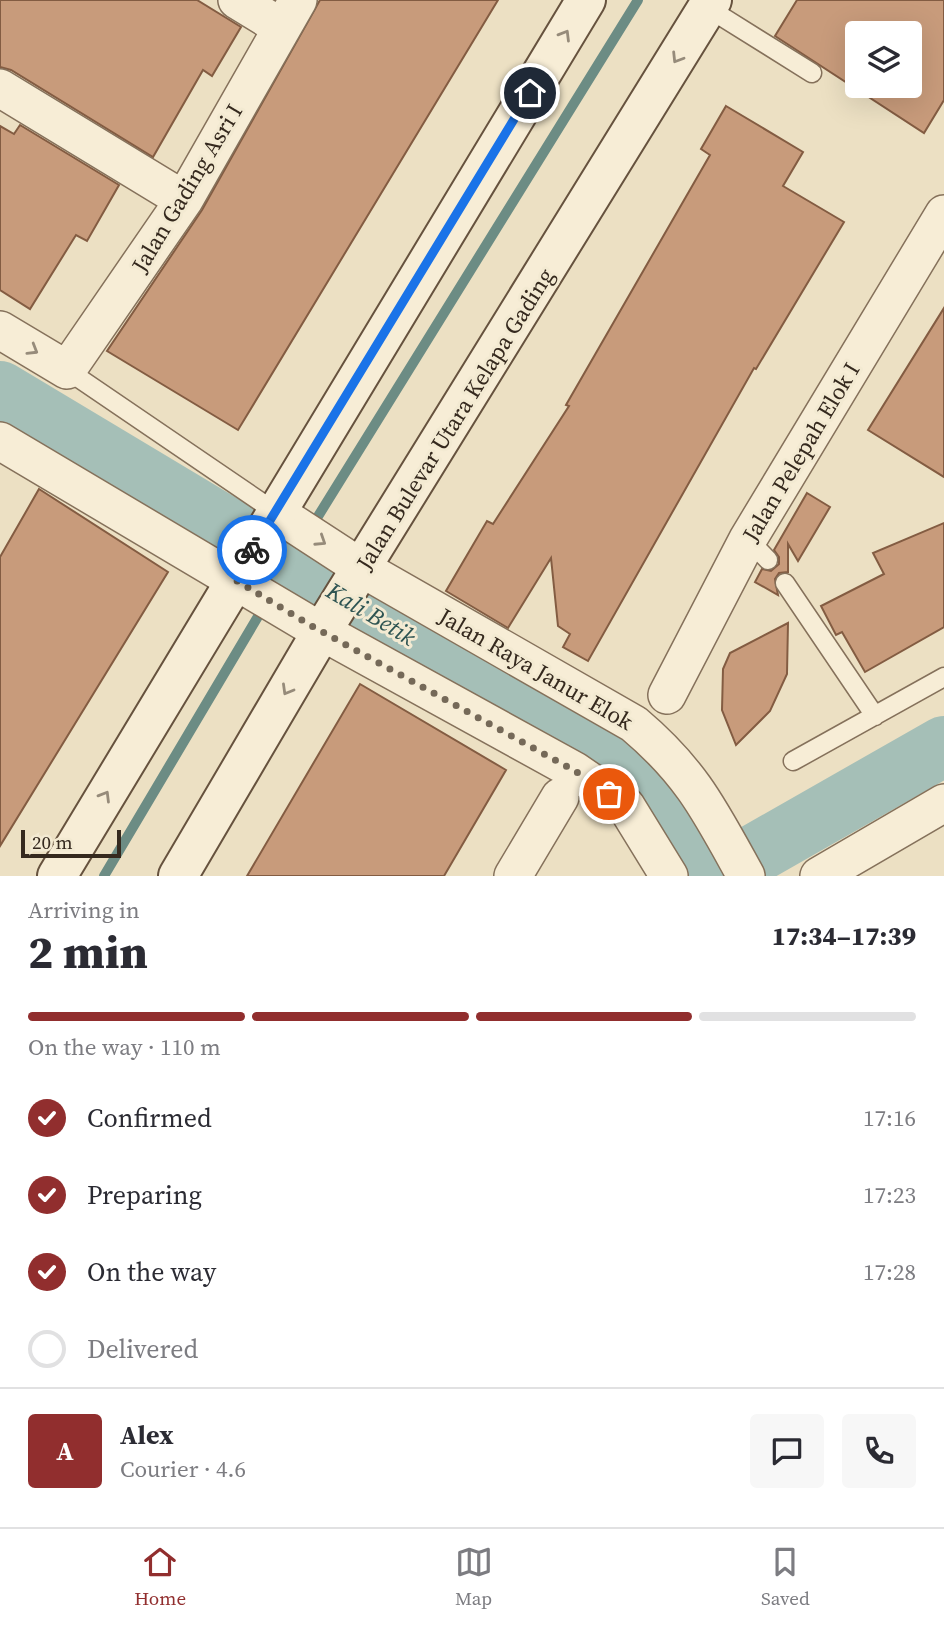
<!DOCTYPE html>
<html lang="en">
<head>
<meta charset="utf-8">
<style>
  body { margin:0; font-family:"Source Serif 4",serif; background:#f7f7f7; color:#2b2b33; height:100vh; display:flex; flex-direction:column; font-size:26px; white-space:nowrap }
  * { box-sizing:border-box; margin:0 }
  p { font-size:23px; color:#7c7c81 }
  .icon { flex:none; width:38px; height:38px; fill:none; stroke:currentColor; stroke-width:2; stroke-linecap:round; stroke-linejoin:round }
  .map { position:relative; height:876px; overflow:hidden }
  .panel { display:flex; flex-direction:column; background:#fff; flex:1 }
  .panel>* { flex:none }
  .tools { position:absolute; left:845px; top:21px; display:grid; gap:14px }
  .tools a { display:grid; place-items:center; width:77px; height:77px; border-radius:7px; background:#fff; box-shadow:0 7px 28px #0002; font-size:35px }
  .scale { position:absolute; left:21px; bottom:18px; width:100px; box-sizing:border-box; padding-left:7px; border:4px solid #35291e; border-top:0; font-size:19px; line-height:24px; white-space:nowrap; color:#35291e; -webkit-text-stroke:5px #f3ead2; paint-order:stroke }
  .pin { position:absolute; display:grid; place-items:center; width:60px; height:60px; color:#fff; margin:-30px; border:4px solid #fff; border-radius:50%; box-shadow:0 2px 7px #0007 }
  .courier { position:absolute; display:grid; place-items:center; width:70px; height:70px; margin:-35px; border:5px solid #1a73e8; border-radius:50%; background:#fff; color:#222; box-shadow:0 2px 9px #0007 }
  .headline em { font-style:normal; font-weight:800 }
  .headline div { display:flex; flex-direction:column-reverse }
  .headline { display:flex; align-items:center; justify-content:space-between; height:119px; padding:0 28px }
  h1 { font-size:46px; font-weight:800; line-height:52px }
  .bar { display:grid; grid-template-columns:repeat(4,1fr); gap:10px 7px; align-content:center; height:84px; padding:0 28px }
  .bar i { height:9px; border-radius:5px; background:#e1e1e2 }
  .bar .on { background:#912e2e }
  .bar p { grid-column:span 4 }
  .line { display:flex; align-items:center; gap:18px; padding:0 28px; border-top:2px solid #e1e1e2 }
  .line div { flex:1 }
  .round { display:grid; place-items:center; flex:none; width:74px; height:74px; border-radius:7px; background:#f7f7f7 }
  ol { padding:0 28px; list-style:none }
  li { display:flex; align-items:center; gap:21px; height:77px }
  li p { margin-inline-start:auto }
  li .icon { padding:7px; border-radius:50%; background:#912e2e; color:#fff; stroke-width:4 }
  li:last-child { color:#7c7c81 }
  li i { width:38px; height:38px; border:4px solid #e1e1e2; border-radius:50% }
  .tab-bar { display:flex; justify-content:space-around; align-items:center; height:98px; border-top:2px solid #e1e1e2; background:#fff; font-size:19px; color:#7c7c81 }
  .tab-bar a { display:grid; justify-items:center; gap:4px }
  .tab-bar .on { color:#912e2e }
  .map>svg:first-child { display:block }
  .lines { fill:none; stroke-linecap:round; stroke-linejoin:round }
  .stream { stroke:#6c8c84; stroke-width:10 }
  .river { stroke:#a5bfb7; stroke-width:60 }
  .building { fill:#c89b7b; stroke:#835c42; stroke-width:2; fill-rule:evenodd }
  .service-casing { stroke:#85715b; stroke-width:21 }
  .minor-casing { stroke:#85715b; stroke-width:40 }
  .secondary-casing { stroke:#66523e; stroke-width:42 }
  .service { stroke:#f7edd6; stroke-width:18 }
  .minor { stroke:#f7edd6; stroke-width:37 }
  .secondary { stroke:#f7edd6; stroke-width:38 }
  .oneway { stroke:#968b7a }
  .done { stroke:#756958; stroke-width:7; stroke-dasharray:0 12.6 }
  .route { stroke:#1a73e8; stroke-width:9 }
  .labels { text-anchor:middle; stroke-width:6; stroke-linejoin:round; paint-order:stroke }
  .street-label { font-size:23px; fill:#35291e; stroke:#f3ead2 }
  .water-label { font-size:24px; font-style:italic; fill:#2e5452; stroke:#f3ead2 }
</style>
</head>
<body>
<div class="map">
<svg width="944" height="876" viewBox="0 0 944 876">
  <rect width="100%" height="100%" fill="#ece0c3"/>
  <g class="lines">
    <path class="stream" d="M 312,526 L 638,0
      M 104,876 L 304,539"/>
    <path class="river" d="M 0,391 L 626,766 L 673,819 L 704,876
      M 716,876 L 944,746"/>
  </g>
  <path class="building" d="M 0,0 L 197,0 L 241,27 L 212,76 L 203,70 L 153,157 L 11,70 L 0,67 Z
    M 320,0 L 498,0 L 238,430 L 107,351 L 202,210 Z
    M 797,0 L 944,0 L 944,100 L 924,133 L 775,36 ZM 858,33 L 910,33 L 910,86 L 858,86 Z
    M 726,106 L 803,152 L 783,186 L 844,222 L 756,369 L 754,368 L 588,661 L 563,647 L 570,634 L 558,626 L 551,558 L 508,628 L 446,591 L 487,521 L 493,524 L 569,406 L 566,405 L 710,155 L 701,149 Z
    M 20,125 L 119,185 L 87,241 L 76,235 L 30,309 L 0,290 L 0,126 L 14,134 Z
    M 944,308 L 944,477 L 868,430 Z
    M 39,489 L 168,572 L 0,846 L 0,557 Z
    M 807,493 L 830,507 L 798,561 L 788,544 L 788,572 L 779,573 L 775,579 L 778,595 L 755,582 L 762,569 L 771,571 L 779,564 L 779,557 L 774,550 Z
    M 944,523 L 944,627 L 865,672 L 842,632 L 836,635 L 821,606 L 884,574 L 873,553 Z
    M 788,623 L 787,674 L 770,711 L 736,745 L 722,710 L 723,669 L 730,653 Z
    M 360,684 L 506,770 L 444,876 L 247,876 Z"/>
  <g class="lines">
    <defs>
      <path id="service" d="M 708,8 L 812,73
        M 67,370 L 277,513
        M 748,539 L 768,560
        M 785,583 L 875,716
        M 793,761 L 944,677"/>
      <path id="minor" d="M 237,0 L 281,27
        M 0,88 L 184,200
        M 0,330 L 67,370 L 184,200 L 298,0
        M 0,441 L 310,625 L 575,771 L 626,806 L 669,876
        M 277,513 L 363,569 L 634,724 C 692,773 710,811 746,876
        M 667,695 L 748,539 L 944,214
        M 513,876 L 560,797
        M 819,876 L 944,803"/>
      <path id="secondary" d="M 57,876 L 586,0
        M 178,876 L 322,631 L 712,0"/>
    </defs>
    <use href="#service" class="service-casing"/>
    <use href="#minor" class="minor-casing"/>
    <use href="#secondary" class="secondary-casing"/>
    <use href="#service" class="service"/>
    <use href="#minor" class="minor"/>
    <use href="#secondary" class="secondary"/>
  </g>
  <defs><path id="oneway-chevron" d="M-2-3.5L2.5 0L-2 3.5" fill="none" stroke-width="1.6" stroke-linecap="round" stroke-linejoin="round" transform="scale(1.75)"/></defs>
  <g class="oneway">
    <use href="#oneway-chevron" transform="translate(565 35) rotate(-59)"/>
    <use href="#oneway-chevron" transform="translate(677 58) rotate(122)"/>
    <use href="#oneway-chevron" transform="translate(33 350) rotate(31)"/>
    <use href="#oneway-chevron" transform="translate(321 541) rotate(33)"/>
    <use href="#oneway-chevron" transform="translate(287 690) rotate(120)"/>
    <use href="#oneway-chevron" transform="translate(105 796) rotate(-59)"/>
  </g>
  <g class="lines">
    <path class="done" d="M 252,550 L 234,579 L 310,625 L 575,771 L 609,794"/>
    <path class="route" d="M 252,550 L 530,93"/>
  </g>
  <g class="labels">
    <g class="street-label">
      <text transform="translate(187 188) rotate(-59)" y="8">Jalan Gading Asri I</text>
      <text transform="translate(455 419) rotate(-58)" y="8">Jalan Bulevar Utara Kelapa Gading</text>
      <text transform="translate(801 452) rotate(-59)" y="8">Jalan Pelepah Elok I</text>
      <text transform="translate(536 669) rotate(30)" y="8">Jalan Raya Janur Elok</text>
    </g>
    <g class="water-label">
      <text transform="translate(371 614) rotate(31)" y="8">Kali Betik</text>
    </g>
  </g>
</svg>
<div class="tools">
<a><svg class="icon" aria-label="layers" viewBox="0 0 24 24"><path d="M12 4l9 5-9 5-9-5zM3 14l9 5 9-5"/></svg></a>
</div>
<div class="scale">20 m</div>
<div class="pin" style="left:609px;top:794px;background:#ea580c"><svg class="icon" aria-label="bag" viewBox="0 0 24 24"><path d="M5 8h14l-1 12H6zM9 8a3 3 0 0 1 6 0"/></svg></div>
<div class="pin" style="left:530px;top:93px;background:#1f2937"><svg class="icon" aria-label="home" viewBox="0 0 24 24"><path d="M3 11l9-7 9 7M6 9v11h12V9"/></svg></div>
<div class="courier" style="left:252px;top:550px"><svg class="icon" aria-label="bike" viewBox="0 0 24 24"><circle cx="6" cy="16" r="4"/><circle cx="18" cy="16" r="4"/><path d="M6 16l4-8h5l3 8M10 8l3 8H6M13 5h3"/></svg></div>
</div>
<section class="panel">
<div class="headline"><div><h1>2 min</h1><p>Arriving in</p></div><em>17:34–17:39</em></div>
<div class="bar"><i class="on"></i><i class="on"></i><i class="on"></i><i></i><p>On the way · 110 m</p></div>
<ol>
<li><svg class="icon" aria-label="check" viewBox="0 0 24 24"><path d="M5 12l5 5 9-10"/></svg>Confirmed<p>17:16</p></li>
<li><svg class="icon" aria-label="check" viewBox="0 0 24 24"><path d="M5 12l5 5 9-10"/></svg>Preparing<p>17:23</p></li>
<li><svg class="icon" aria-label="check" viewBox="0 0 24 24"><path d="M5 12l5 5 9-10"/></svg>On the way<p>17:28</p></li>
<li><i></i>Delivered</li>
</ol>
<div class="line" style="height:126px"><b class="round" style="background:#912e2e;color:#fff">A</b><div><b>Alex</b><p>Courier · 4.6</p></div><a class="round"><svg class="icon" aria-label="chat" viewBox="0 0 24 24"><path d="M4 5h16v11H9l-5 4z"/></svg></a><a class="round"><svg class="icon" aria-label="phone" viewBox="0 0 24 24"><path d="M5 4h4l2 5-3 2q2 4 5 5l2-3 5 2v4C11 20 4 13 5 4z"/></svg></a></div>
</section>
<nav class="tab-bar">
<a class="on"><svg class="icon" aria-label="home" viewBox="0 0 24 24"><path d="M3 11l9-7 9 7M6 9v11h12V9"/></svg>Home</a>
<a><svg class="icon" aria-label="map" viewBox="0 0 24 24"><path d="M3 6l6-2 6 2 6-2v14l-6 2-6-2-6 2zM9 4v14M15 6v14"/></svg>Map</a>
<a><svg class="icon" aria-label="saved" viewBox="0 0 24 24"><path d="M7 4h10v16l-5-4-5 4z"/></svg>Saved</a>
</nav>
</body>
</html>
